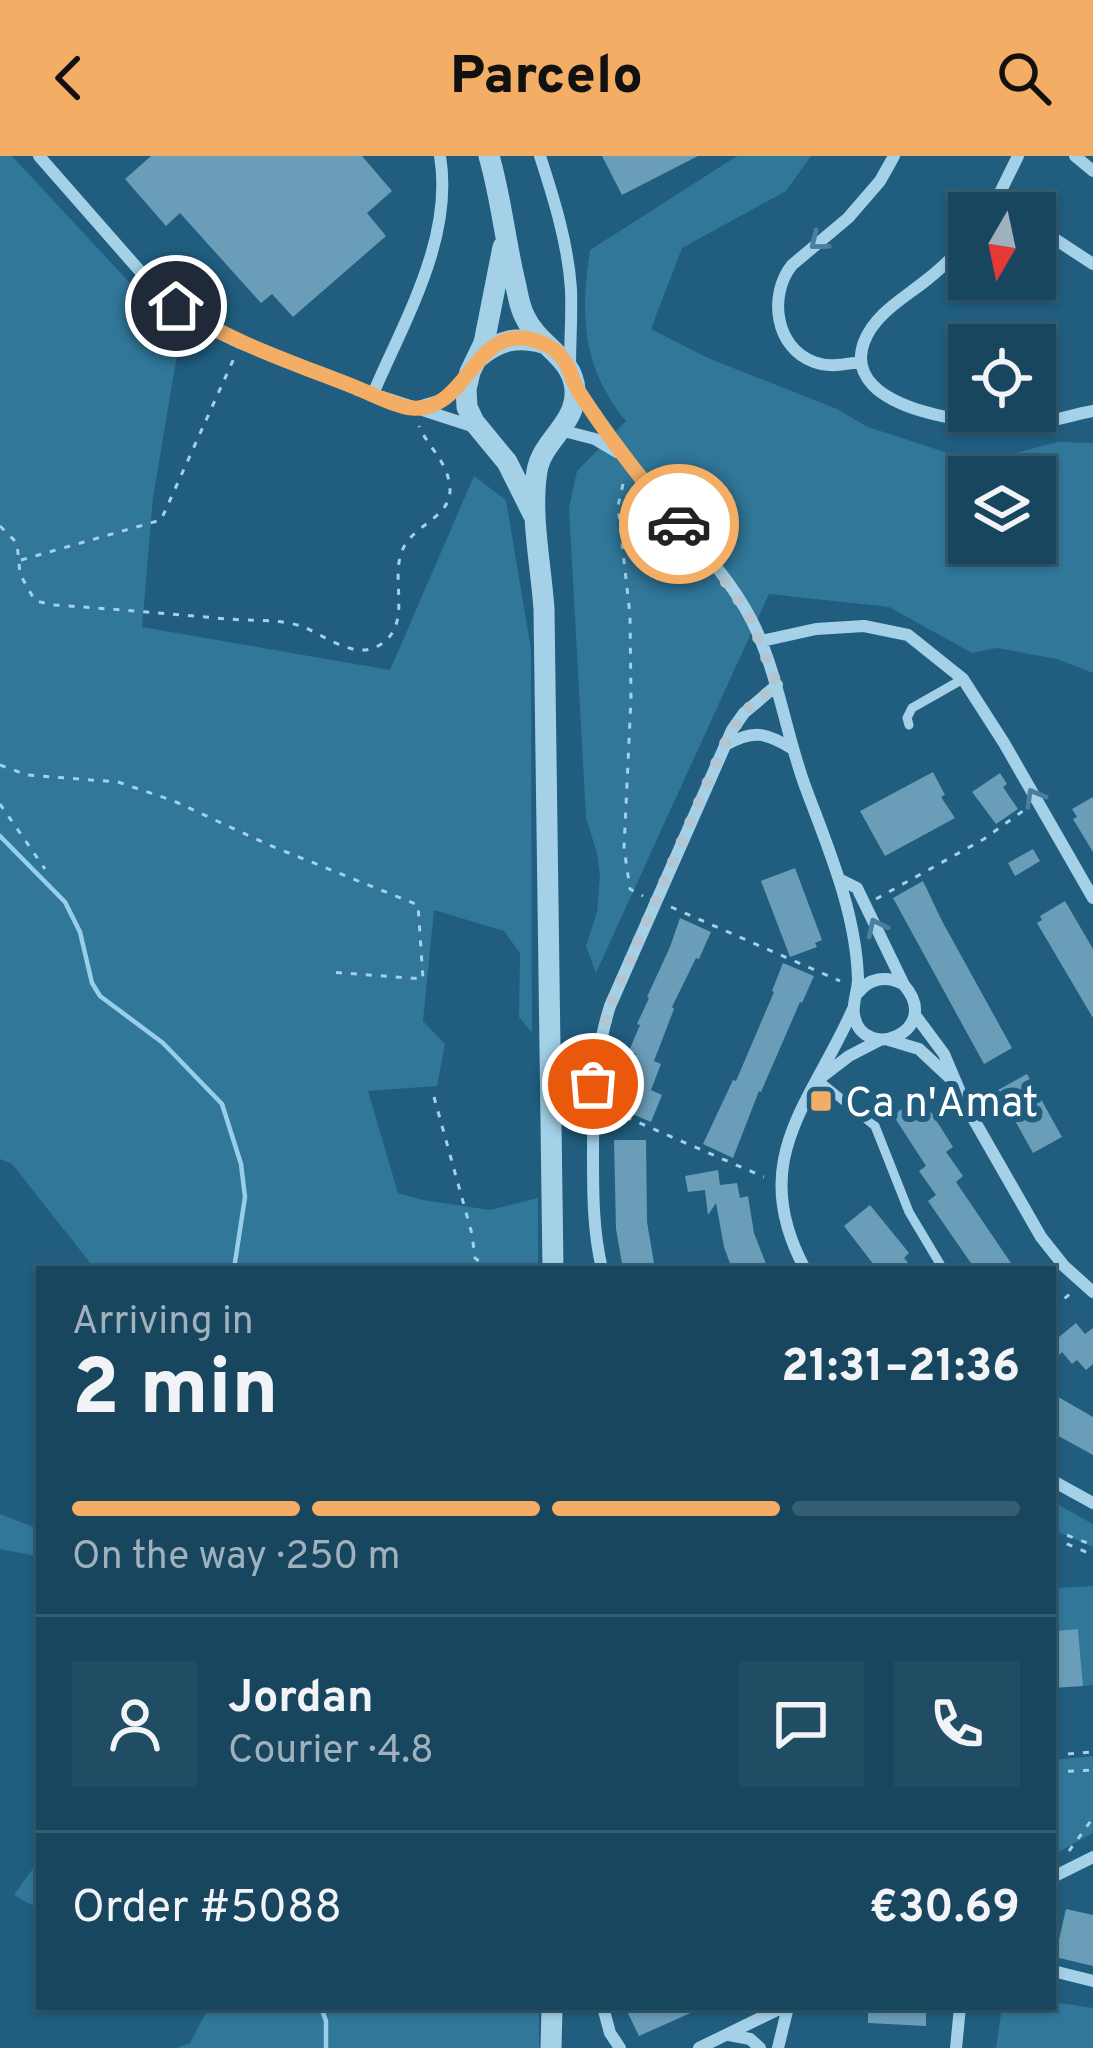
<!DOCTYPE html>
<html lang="en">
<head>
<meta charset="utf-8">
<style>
  body { margin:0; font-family:Overpass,sans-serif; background:#214d64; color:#f1f3f6; height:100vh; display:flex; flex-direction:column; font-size:45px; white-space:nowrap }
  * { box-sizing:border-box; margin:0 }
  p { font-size:39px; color:#9fb1bc }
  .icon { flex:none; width:66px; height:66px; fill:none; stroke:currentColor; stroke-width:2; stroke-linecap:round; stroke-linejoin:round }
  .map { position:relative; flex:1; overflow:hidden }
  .details { position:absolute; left:36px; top:1110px; width:1020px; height:744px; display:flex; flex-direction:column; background:#18465e; border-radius:0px; box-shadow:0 3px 9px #0004,0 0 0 3px #365e73 }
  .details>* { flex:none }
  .needle { width:78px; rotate:189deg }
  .buttons { position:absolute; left:948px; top:36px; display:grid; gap:24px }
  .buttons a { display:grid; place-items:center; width:108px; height:108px; border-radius:0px; background:#18465e; box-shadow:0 3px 9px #0004,0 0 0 3px #365e73; font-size:60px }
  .pin { position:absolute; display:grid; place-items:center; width:102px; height:102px; color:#fff; margin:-51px; border:6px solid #fff; border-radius:50%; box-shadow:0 3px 12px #0007 }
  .courier { position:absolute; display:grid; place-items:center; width:120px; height:120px; margin:-60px; border:9px solid #f4ad65; border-radius:50%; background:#fff; color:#222; box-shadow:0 3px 15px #0007 }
  .head em { font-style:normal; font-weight:800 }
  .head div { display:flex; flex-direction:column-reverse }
  .head { display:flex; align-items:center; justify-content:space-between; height:204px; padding:0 36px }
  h1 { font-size:78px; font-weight:800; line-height:90px }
  .bar { display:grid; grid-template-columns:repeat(4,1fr); gap:18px 12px; align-content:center; height:144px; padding:0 36px }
  .bar i { height:15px; border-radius:9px; background:#365e73 }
  .bar .active { background:#f4ad65 }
  .bar p { grid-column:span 4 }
  .line { display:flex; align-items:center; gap:30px; padding:0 36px; border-top:3px solid #365e73 }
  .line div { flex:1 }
  .round { display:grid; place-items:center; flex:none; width:126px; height:126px; border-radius:0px; background:#214d64 }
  header { display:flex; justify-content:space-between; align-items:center; height:156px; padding:0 36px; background:#f4ad65; color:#111; font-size:54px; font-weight:800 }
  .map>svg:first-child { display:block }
  .green { fill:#30779a; fill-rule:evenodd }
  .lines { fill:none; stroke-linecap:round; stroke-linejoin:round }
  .stream { stroke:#98cee9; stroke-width:4.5 }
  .building { fill:#6a9db8 }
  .path { stroke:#a4d1e7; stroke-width:3; stroke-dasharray:6 9; stroke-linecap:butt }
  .service { stroke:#a4d1e7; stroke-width:9 }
  .minor { stroke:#a4d1e7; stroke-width:12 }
  .tertiary { stroke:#a4d1e7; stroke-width:21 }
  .oneway { stroke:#48809e }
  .done { stroke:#b1c6d2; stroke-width:12; stroke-dasharray:0 21.6 }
  .route { stroke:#f4ad65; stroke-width:15 }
  .poi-dot { fill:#f4ad65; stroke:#205d7e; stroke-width:4.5 }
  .labels { text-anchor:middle; stroke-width:12; stroke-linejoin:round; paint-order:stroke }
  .poi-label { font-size:42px; fill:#fff; stroke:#205d7e; text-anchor:start }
</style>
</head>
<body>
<header><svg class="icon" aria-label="back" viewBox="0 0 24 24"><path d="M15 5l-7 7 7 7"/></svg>Parcelo<svg class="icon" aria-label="search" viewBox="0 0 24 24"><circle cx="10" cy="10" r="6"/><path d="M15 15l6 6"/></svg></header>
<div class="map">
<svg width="1093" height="1892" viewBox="0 0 1093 1892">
  <rect width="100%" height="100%" fill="#205d7e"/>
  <path class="green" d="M 0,0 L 12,0 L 180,181 L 153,342 L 142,471 L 390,514 L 474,320 L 506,344 L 531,493 L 532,877 L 519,861 L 520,797 L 504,775 L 434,754 L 423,865 L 445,888 L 437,930 L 368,935 L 398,1037 L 423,1044 L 490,1054 L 538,1042 L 538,1113 L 95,1113 L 12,1008 L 0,1003 Z
    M 737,0 L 811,0 L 786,35 L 682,92 L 651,173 L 708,202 L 837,253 L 868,271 L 948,297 L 999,301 L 1058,286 L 1093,287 L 1093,517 L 1057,503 L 997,492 L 972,497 L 889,451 L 769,438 L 596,817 L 586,790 L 597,756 L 600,721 L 597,697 L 586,662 L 569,352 L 577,315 L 626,265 C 582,212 580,159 590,94 ZM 969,321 L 1035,321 L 1035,387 L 969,387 Z
    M 1053,1346 L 1093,1368 L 1093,1391 L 1053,1374 Z
    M 0,1358 L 39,1373 L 39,1414 L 36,1400 L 0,1393 Z
    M 1093,1430 L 1093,1529 L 1083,1530 L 1078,1473 L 1053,1475 L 1053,1432 Z
    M 1093,1600 L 1093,1677 L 1053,1699 L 1053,1604 Z
    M 39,1704 L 39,1753 L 14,1739 Z
    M 1053,1846 L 1093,1852 L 1093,1892 L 996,1892 L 1002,1851 L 1053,1851 Z
    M 209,1851 L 539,1851 L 539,1892 L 176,1892 L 190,1887 Z"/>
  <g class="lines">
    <path class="stream" d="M 0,680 L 65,746 L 80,776 L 92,827 L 100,840 L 163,887 L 222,948 L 241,1008 L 245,1041 L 234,1113
      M 321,1851 L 326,1865 L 326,1892"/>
  </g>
  <path class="building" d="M 151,0 L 362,0 L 392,35 L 367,57 L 386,80 L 293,161 L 272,138 L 261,147 L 180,57 L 166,70 L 125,23 Z
    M 602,0 L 698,0 L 622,39 Z
    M 933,616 L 945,639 L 941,641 L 955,662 L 885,700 L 860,655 Z
    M 1000,617 L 1007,628 L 1003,631 L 1018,653 L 996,668 L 972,636 Z
    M 1093,641 L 1093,696 L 1073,663 L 1077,661 L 1072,653 Z
    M 1033,693 L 1040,705 L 1015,720 L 1008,707 Z
    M 795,712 L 822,784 L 815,787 L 817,791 L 790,801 L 761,725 Z
    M 923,725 L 942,765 L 1012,892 L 984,908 L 893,742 Z
    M 1065,745 L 1093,793 L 1093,862 L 1037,767 L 1042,764 L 1040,760 Z
    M 680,762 L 711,776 L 699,803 L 696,802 L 672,851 L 674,853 L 654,905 L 661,908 L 651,934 L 662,939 L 651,966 L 621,953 L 632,926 L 625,923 L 636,898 L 629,895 L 640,869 L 637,868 L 649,842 L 647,841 L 670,791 Z
    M 783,807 L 814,820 L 802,847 L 800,846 L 761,936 L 759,935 L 733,1002 L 703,988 L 733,924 L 736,925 L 774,836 L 772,835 Z
    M 1027,918 L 1062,981 L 1033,997 L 998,934 Z
    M 921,940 L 953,991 L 946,996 L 963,1020 L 956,1026 L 1015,1113 L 975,1113 L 928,1045 L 936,1039 L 919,1015 L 926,1010 L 893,959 Z
    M 614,984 L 646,984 L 647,1066 L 655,1113 L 623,1113 L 616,1073 Z
    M 718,1014 L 720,1029 L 737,1027 L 740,1042 L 748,1040 L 754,1077 L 768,1113 L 732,1113 L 724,1091 L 716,1047 L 708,1059 L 705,1034 L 688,1036 L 685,1020 Z
    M 870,1049 L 909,1097 L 904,1102 L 913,1113 L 877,1113 L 844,1070 Z
    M 1076,1167 L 1085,1178 L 1093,1172 L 1093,1208 L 1086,1214 L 1077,1204 L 1072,1208 L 1062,1196 L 1059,1199 L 1053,1192 L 1053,1186 Z
    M 1053,1238 L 1093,1261 L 1093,1299 L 1053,1277 Z
    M 1078,1473 L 1083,1530 L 1053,1532 L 1053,1475 Z
    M 1066,1753 L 1093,1759 L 1093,1810 L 1055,1801 Z
    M 625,1851 L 704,1851 L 639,1880 Z
    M 868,1851 L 926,1851 L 926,1870 L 868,1867 Z"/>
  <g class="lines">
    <path class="path" d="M 623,328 L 618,350 L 630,459 L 631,542 L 624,692 L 630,733 L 643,740
      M 0,370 L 17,387 L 20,418 L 35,445 L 55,449 C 113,453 170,458 228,463 C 251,465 279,463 301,470 C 323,478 353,504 378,490 C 413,471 391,427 401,398 C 411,364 463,363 447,318 C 441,300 426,287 419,270
      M 21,404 L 161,364 L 235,200
      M 0,609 L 27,619 L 118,626 L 174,645 L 269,689 L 418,749 L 423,823 L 330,816
      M 0,648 L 45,713
      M 876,743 L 984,683 L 1027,652
      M 671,751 L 840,825
      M 434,941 L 472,1078 L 475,1102 L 489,1113
      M 612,955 L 764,1021
      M 468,1113 L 474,1103
      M 1053,1152 L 1070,1138
      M 1053,1374 L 1093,1389
      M 1053,1382 L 1093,1399
      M 1053,1599 L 1093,1596
      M 1053,1616 L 1093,1614
      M 1069,1695 L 1093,1662"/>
    <path class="service" d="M 909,569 L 907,562 L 912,552 L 963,523
      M 818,924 L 875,970 L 909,1056 L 943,1113"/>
    <path class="minor" d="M 39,0 L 153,130 L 175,150 L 203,169 L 240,187 L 373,238 L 475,271
      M 540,0 C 554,43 568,88 571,133 C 572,159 570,185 570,211
      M 1075,0 L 1093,15
      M 997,45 L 1015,57
      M 990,57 L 1018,0
      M 1035,70 L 1093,108
      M 969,85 C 956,98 943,111 929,122 C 906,141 875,157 864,186 C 838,257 987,271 1030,268 C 1051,266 1072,259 1093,255
      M 861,206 C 845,208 830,212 814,206 C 775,192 768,139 792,109 L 848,62 L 880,25 L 894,0
      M 576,232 C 597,258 613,288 634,314 C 671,360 726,413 752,465 C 778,517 785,575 805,630 C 828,692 856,756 858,823 C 858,835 852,847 854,859 C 863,908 944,875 904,829 L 857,732 L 839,723
      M 373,238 C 404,165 454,82 440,0
      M 418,251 L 445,243 L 465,222
      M 560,274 L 595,283 L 617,296
      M 762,485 L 816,473 L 864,470 L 908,479 L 963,523 L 1004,587 L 1093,742
      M 725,589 C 753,574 765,576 791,592
      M 858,837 C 869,822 886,819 903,828
      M 915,859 L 944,898 L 966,950 L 1041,1081 L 1064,1110 L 1093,1136
      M 889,884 L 919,893 L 950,922
      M 819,923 L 849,900 L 880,884
      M 602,1113 C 593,1075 593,1038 593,1000 C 593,948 594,900 610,850 L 732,574 L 744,557 L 777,529
      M 805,1113 C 746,1004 811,948 853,853
      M 1053,1325 L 1093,1347
      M 1053,1721 L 1093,1701
      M 1053,1815 L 1093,1825
      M 603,1851 L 610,1877 L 620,1892
      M 729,1879 L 750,1883 L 760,1892
      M 699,1892 L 783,1851
      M 778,1892 L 788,1851
      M 956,1892 L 960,1851"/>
    <path class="tertiary" d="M 489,0 C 501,41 505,84 515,126 C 518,138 519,150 525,161 C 538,190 573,200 575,234 C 577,268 542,284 537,315 C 530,359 541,409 544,453 L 553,1113
      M 503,91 L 484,187 L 470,216 L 466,233 L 467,251 L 474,266 L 507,306 L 533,358
      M 479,201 C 499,184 517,180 543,187
      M 551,1892 L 552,1851"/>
  </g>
  <defs><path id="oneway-chevron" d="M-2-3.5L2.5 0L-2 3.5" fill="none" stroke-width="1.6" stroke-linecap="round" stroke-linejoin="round" transform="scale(3)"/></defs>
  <g class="oneway">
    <use href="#oneway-chevron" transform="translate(818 86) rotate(141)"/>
    <use href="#oneway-chevron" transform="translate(1034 641) rotate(-119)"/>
    <use href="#oneway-chevron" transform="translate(876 771) rotate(-116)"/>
  </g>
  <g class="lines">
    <path class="done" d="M 593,928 L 596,901 L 610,850 L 724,589 L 744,556 L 777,529 L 749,459 L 721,419 L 679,368"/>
    <path class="route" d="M 176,150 C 230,186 291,206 352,230 C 368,236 396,251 412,252 C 471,257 474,159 542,187 C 550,190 558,196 563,203 C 571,213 572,225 579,236 C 609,282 643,326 679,368"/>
  </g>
  <rect class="poi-dot" x="809" y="933" width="24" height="24" rx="6"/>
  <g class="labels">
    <g class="poi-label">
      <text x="845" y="960">Ca n'Amat</text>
    </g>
  </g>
</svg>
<div class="buttons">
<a><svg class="needle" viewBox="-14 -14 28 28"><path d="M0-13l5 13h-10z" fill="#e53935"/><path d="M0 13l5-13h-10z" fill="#9fb1bc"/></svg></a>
<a><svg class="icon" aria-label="locate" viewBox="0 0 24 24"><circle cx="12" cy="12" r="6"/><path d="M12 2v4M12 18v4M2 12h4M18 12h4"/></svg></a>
<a><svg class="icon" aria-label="layers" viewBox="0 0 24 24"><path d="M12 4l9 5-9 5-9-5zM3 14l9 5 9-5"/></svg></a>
</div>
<div class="pin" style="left:593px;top:928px;background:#ea580c"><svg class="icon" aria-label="bag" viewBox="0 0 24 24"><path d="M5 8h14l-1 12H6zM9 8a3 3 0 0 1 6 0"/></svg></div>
<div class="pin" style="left:176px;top:150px;background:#1f2937"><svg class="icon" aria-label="home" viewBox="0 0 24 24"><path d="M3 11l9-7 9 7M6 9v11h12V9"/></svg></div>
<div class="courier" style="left:679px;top:368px"><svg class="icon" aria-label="car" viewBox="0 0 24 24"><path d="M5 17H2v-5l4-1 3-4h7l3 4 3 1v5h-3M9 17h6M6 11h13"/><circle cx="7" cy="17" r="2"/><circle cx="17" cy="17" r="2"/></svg></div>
<section class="details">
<div class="head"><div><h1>2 min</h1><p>Arriving in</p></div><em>21:31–21:36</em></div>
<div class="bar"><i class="active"></i><i class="active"></i><i class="active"></i><i></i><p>On the way · 250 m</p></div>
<div class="line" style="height:216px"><a class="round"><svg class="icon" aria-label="person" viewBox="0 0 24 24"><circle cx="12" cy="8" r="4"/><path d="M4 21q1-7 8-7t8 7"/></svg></a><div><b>Jordan</b><p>Courier · 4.8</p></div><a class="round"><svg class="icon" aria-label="chat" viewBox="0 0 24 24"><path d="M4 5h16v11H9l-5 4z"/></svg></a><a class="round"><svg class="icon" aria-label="phone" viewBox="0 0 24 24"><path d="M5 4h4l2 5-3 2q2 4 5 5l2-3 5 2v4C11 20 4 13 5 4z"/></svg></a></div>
<div class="line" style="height:156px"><div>Order #5088</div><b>€30.69</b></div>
</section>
</div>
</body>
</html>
